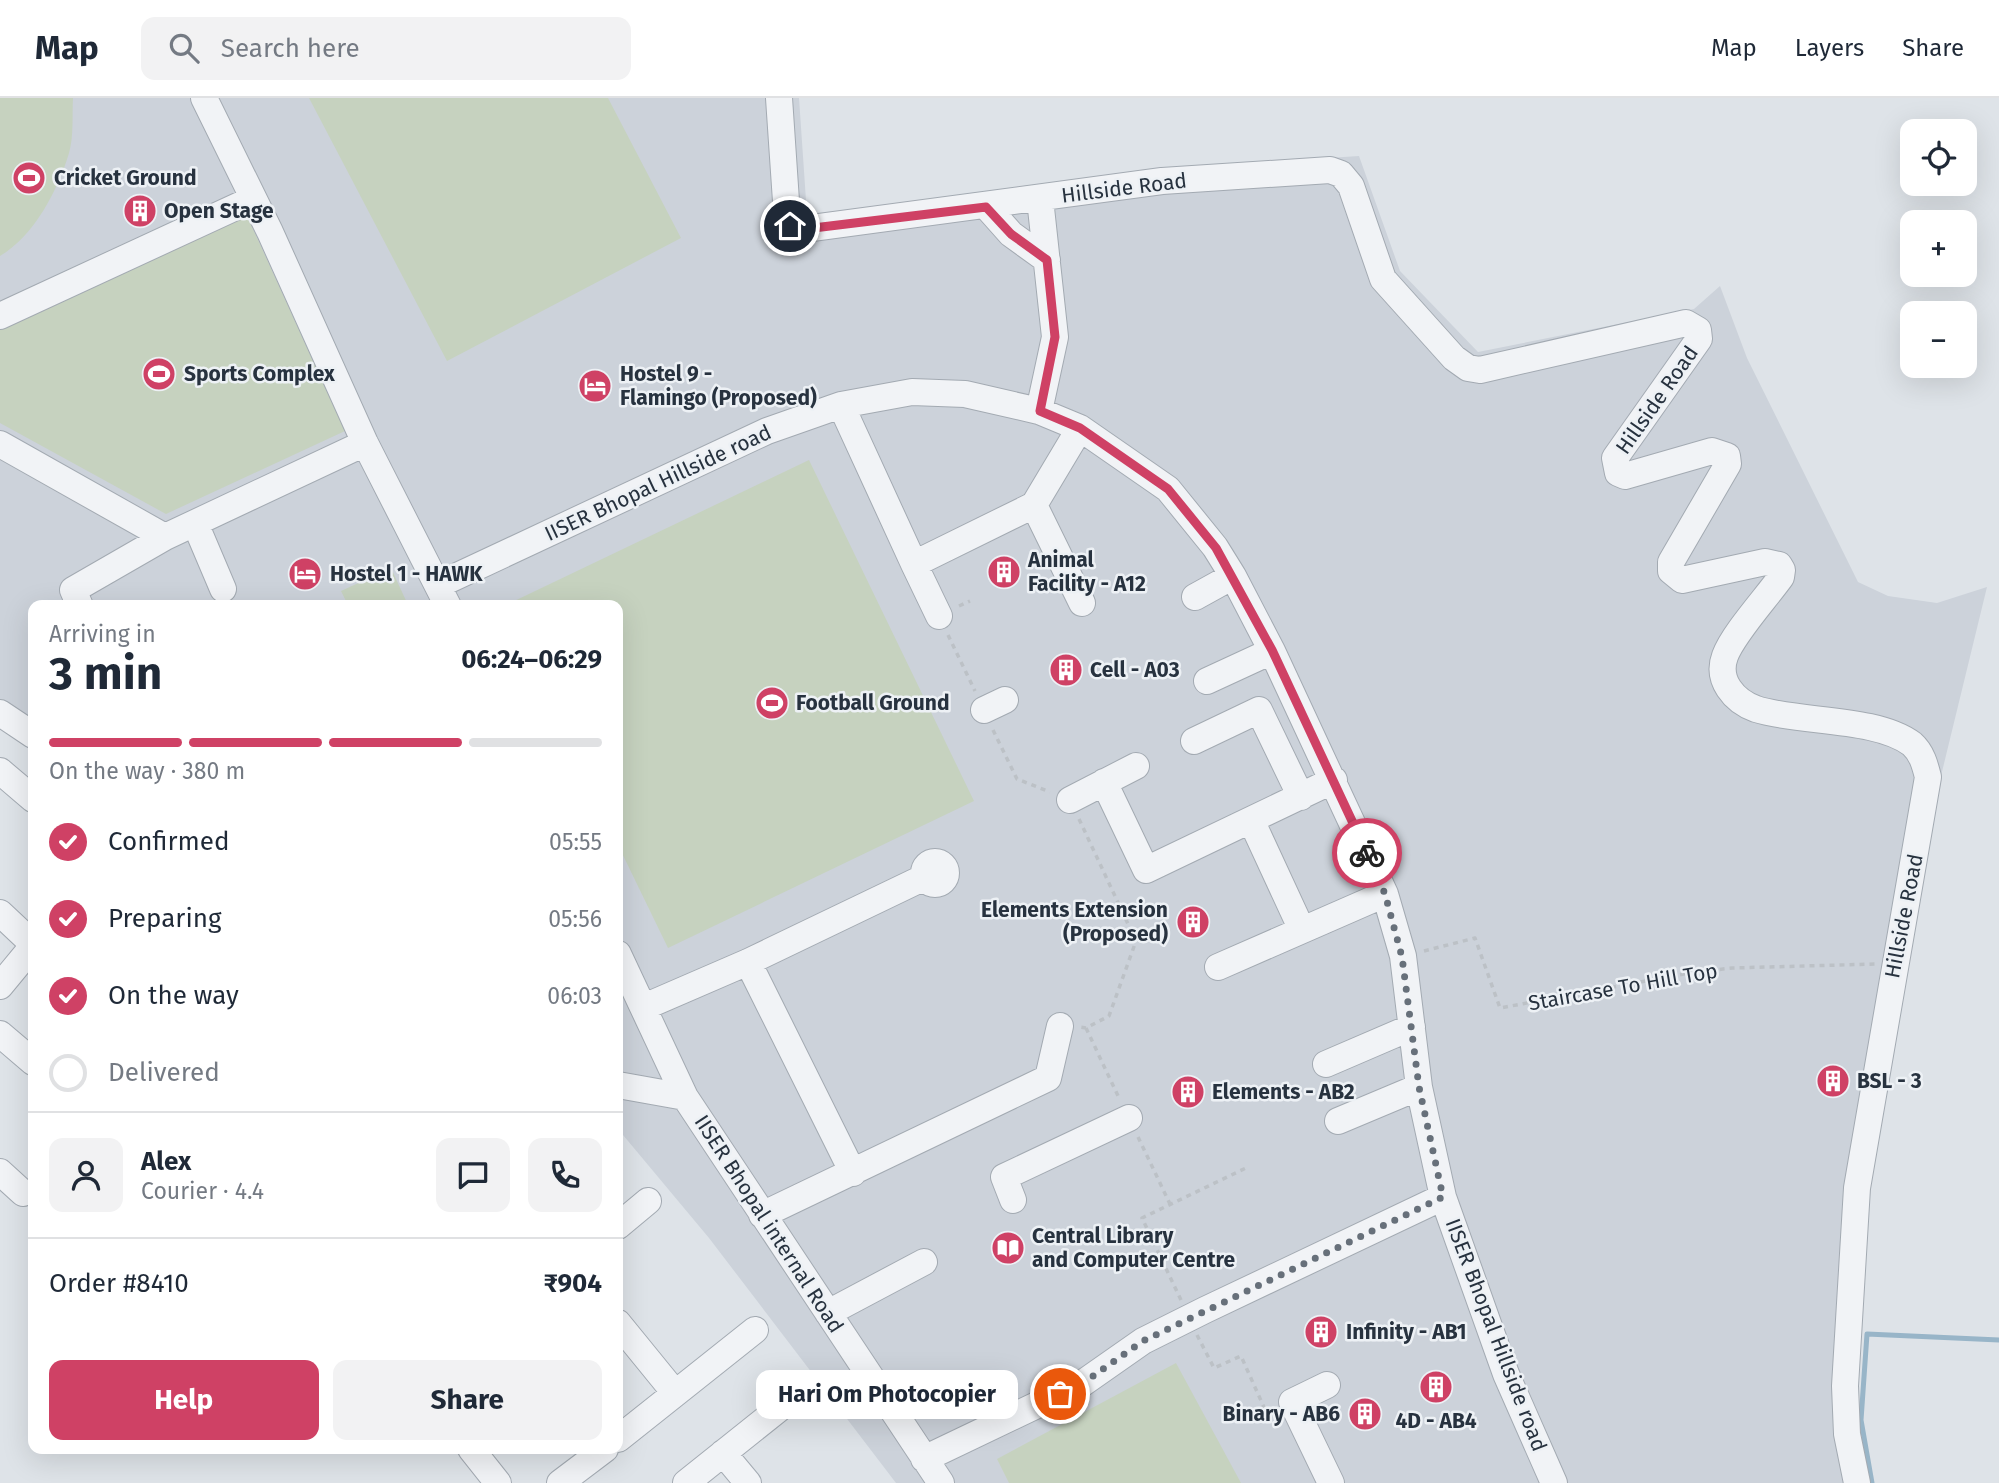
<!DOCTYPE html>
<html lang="en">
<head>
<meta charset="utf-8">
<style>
  body { margin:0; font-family:"Fira Sans",sans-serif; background:#f2f2f3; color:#1f2937; height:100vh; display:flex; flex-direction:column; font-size:26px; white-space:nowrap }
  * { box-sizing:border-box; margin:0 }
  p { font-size:23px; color:#747a83 }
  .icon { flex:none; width:38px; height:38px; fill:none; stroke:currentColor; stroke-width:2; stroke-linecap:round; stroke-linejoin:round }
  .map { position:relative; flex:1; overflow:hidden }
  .side { position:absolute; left:28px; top:502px; width:595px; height:854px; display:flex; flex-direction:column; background:#fff; border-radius:14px; box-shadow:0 7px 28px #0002 }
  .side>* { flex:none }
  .buttons { position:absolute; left:1900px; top:21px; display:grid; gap:14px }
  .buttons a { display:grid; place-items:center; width:77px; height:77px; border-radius:14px; background:#fff; box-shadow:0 7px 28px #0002; font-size:35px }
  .pin { position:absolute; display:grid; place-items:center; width:60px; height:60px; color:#fff; margin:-30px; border:4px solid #fff; border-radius:50%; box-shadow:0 2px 7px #0007 }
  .courier { position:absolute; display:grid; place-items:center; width:70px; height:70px; margin:-35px; border:5px solid #cf4165; border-radius:50%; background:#fff; color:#222; box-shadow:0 2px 9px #0007 }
  .bubble { position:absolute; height:49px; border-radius:14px; background:#fff; box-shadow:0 7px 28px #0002; font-size:23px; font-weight:700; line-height:49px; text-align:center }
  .headline em { font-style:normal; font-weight:700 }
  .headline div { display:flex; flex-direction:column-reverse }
  .headline { display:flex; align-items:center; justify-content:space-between; height:119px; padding:0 21px }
  h1 { font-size:46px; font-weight:700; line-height:52px }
  .bar { display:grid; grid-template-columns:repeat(4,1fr); gap:10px 7px; align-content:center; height:84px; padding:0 21px }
  .bar i { height:9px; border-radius:5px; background:#e0e1e3 }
  .bar .active { background:#cf4165 }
  .bar p { grid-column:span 4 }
  .line { display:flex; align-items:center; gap:18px; padding:0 21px; border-top:2px solid #e0e1e3 }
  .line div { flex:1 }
  .round { display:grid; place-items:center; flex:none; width:74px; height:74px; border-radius:14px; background:#f2f2f3 }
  ol { padding:0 21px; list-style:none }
  li { display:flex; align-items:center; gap:21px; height:77px }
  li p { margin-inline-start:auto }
  li .icon { padding:7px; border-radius:50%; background:#cf4165; color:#fff; stroke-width:4 }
  li:last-child { color:#747a83 }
  li i { width:38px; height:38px; border:4px solid #e0e1e3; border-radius:50% }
  .button { display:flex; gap:14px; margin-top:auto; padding:14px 21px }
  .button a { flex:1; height:80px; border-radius:14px; background:#cf4165; color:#fff; font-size:28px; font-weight:700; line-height:80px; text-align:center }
  .button a+a { background:#f2f2f3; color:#1f2937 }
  header { display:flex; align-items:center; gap:42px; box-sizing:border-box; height:98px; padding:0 35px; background:#fff; border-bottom:2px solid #e0e1e3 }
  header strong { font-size:33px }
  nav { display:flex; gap:38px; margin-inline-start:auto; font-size:24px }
  .search { width:490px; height:63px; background:#f2f2f3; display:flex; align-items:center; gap:18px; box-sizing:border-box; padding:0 24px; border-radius:14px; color:#747a83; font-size:26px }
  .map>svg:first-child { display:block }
  .built { fill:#ccd2da }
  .grass { fill:#c6d2bf }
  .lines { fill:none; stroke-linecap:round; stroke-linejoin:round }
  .stream { stroke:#98b5c8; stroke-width:5 }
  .minor-casing { stroke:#a3aab2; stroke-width:28 }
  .path { stroke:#bcc1c6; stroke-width:3.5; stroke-dasharray:5 5; stroke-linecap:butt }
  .minor { stroke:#f1f3f6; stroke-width:26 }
  .done { stroke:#67707a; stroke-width:7; stroke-dasharray:0 12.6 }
  .route { stroke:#cf4165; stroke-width:9 }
  .labels { text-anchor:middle; stroke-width:5; stroke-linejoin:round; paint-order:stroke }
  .poi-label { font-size:21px; font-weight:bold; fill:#27323f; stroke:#edf1f5; text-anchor:start }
  .street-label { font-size:21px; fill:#27323f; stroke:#edf1f5 }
</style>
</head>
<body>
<header>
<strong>Map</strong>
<div class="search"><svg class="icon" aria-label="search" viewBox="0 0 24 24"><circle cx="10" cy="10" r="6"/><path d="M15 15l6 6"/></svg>Search here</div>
<nav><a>Map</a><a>Layers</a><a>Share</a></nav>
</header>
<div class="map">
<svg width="1999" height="1385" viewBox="0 0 1999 1385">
  <rect width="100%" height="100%" fill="#dee3e8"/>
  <path class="built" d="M 0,0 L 799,0 L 807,117 L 1050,89 L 1159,71 L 1359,58 L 1400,173 L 1478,254 L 1694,211 L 1720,188 L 1747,260 L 1858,484 L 1888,498 L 1937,505 L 1987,489 L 1940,682 L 1866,1081 L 1856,1321 L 1865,1385 L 896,1385 L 709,1140 L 618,1031 L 618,508 L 33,508 L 33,654 L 0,629 Z"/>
  <path class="grass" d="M 0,0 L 73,0 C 72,17 74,38 69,55 C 58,92 34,138 0,158 Z
    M 309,0 L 608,0 L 681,140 L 447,263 Z
    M 244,111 L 345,333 L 166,416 L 0,325 L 0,227 Z
    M 809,362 L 974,703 L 668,850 L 618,747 L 618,508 L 506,507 Z
    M 391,470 L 408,507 L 348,507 L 341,493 Z
    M 1176,1265 L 1241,1385 L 1009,1385 L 997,1361 Z"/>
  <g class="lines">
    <path class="stream" d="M 1872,1385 L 1861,1322 L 1867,1236 L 1999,1242"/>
    <defs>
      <path id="minor" d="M 204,0 L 270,134 L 365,345 L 448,508
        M 779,0 L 787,118 L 790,128 L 797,132 L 1162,83 L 1330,72 L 1341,76 L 1351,88 L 1383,181 L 1454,260 L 1468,270 L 1480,272 L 1686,225 L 1698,232 L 1699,241 L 1615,360 L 1618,375 L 1625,378 L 1712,353 L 1727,358 L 1728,366 L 1671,464 L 1671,473 L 1682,482 L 1765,464 L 1779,467 L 1782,472 L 1781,479 C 1766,500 1733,536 1725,558 C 1716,582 1734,603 1756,611 C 1800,625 1876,619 1912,646 C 1922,655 1925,667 1928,679 L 1857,1090 L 1845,1288 L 1847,1336 L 1857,1385
        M 987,109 L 1011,136 L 1047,162
        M 0,218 L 253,101
        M 841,307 L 914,466 L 1034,407 L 1080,330
        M 1039,313 L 1055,239 L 1040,101
        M 0,346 L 165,439 L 365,345
        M 1034,407 L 1082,505
        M 195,425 L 223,491
        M 914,466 L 939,518
        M 438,487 L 767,333 L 841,307 L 912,294 L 965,296 L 1039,313 L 1080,330 L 1168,391 L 1215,449 L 1233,478 L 1272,553 L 1385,796 L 1403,858 L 1419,989 L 1443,1099 L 1506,1276 L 1554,1385
        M 1195,499 L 1233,478
        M 80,508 L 73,492 L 165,439
        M 1207,583 L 1272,553
        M 984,612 L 1005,602
        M 0,615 L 33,637
        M 1194,643 L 1259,612 L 1301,699
        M 0,673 L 33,701
        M 1104,684 L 1146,772 L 1334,682
        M 1070,702 L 1136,668
        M 1252,724 L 1301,830
        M924 775a11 11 0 1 1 22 0a11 11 0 1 1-22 0Z
        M 0,815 L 33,846
        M 618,856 L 685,999 L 941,1385
        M 748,864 L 853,1075
        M 1218,869 L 1385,796
        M 0,888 L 33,848
        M 644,909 L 748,864 L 925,779
        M 0,936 L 33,964
        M 1326,966 L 1412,929
        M 618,987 L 685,999
        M 1338,1023 L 1419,989
        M 0,1074 L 23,1095
        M 1013,1102 L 1004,1079 L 1129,1020
        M 762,1117 L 1048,980 L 1060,928
        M 618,1128 L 648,1103
        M 828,1215 L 924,1164
        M 618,1225 L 675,1295
        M 1327,1287 L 1292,1304 L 1331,1385
        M 618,1341 L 755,1232
        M 471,1351 L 498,1385
        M 723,1355 L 748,1385
        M 924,1361 L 1083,1285 L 1143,1243 L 1205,1212 L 1443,1099
        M 560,1385 L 605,1351
        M 686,1385 L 796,1297"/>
    </defs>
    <use href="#minor" class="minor-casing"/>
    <path class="path" d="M 959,508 L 970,503
      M 948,537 L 975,593
      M 993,632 L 1017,681 L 1050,694
      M 1079,721 L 1136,843 L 1109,918 L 1086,930 L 1079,929
      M 1424,853 L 1475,840 L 1500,910 L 1689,875 L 1732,870 L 1876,866
      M 1086,930 L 1119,1000
      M 1138,1039 L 1170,1106
      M 1181,1202 L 1142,1120 L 1248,1069
      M 1197,1237 L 1214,1270 L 1241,1258 L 1267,1316 L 1274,1312"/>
    <use href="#minor" class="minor"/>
  </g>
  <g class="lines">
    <path class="done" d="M 1060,1296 L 1083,1285 L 1143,1243 L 1443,1099 L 1419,989 L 1402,859 L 1385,796 L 1367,755"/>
    <path class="route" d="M 790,128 L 797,132 L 986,109 L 1011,136 L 1047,162 L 1055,239 L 1040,313 L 1080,330 L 1168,391 L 1216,450 L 1272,552 L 1367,755"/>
  </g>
  <defs>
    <symbol id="stadium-disc" viewBox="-11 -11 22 22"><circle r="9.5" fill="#cf4165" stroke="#edf1f5"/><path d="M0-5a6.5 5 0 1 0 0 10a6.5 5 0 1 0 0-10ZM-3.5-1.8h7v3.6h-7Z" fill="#fff"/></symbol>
    <symbol id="building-disc" viewBox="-11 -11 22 22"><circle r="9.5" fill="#cf4165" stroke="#edf1f5"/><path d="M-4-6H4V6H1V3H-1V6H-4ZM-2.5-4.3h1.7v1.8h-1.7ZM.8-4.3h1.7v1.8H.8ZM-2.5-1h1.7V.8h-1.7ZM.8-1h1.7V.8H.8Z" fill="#fff"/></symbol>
    <symbol id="hotel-disc" viewBox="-11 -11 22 22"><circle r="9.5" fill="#cf4165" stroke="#edf1f5"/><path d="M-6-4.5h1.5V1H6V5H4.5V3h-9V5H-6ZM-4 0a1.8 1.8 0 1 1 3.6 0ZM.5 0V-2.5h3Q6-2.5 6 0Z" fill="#fff"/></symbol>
    <symbol id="library-disc" viewBox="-11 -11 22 22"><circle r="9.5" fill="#cf4165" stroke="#edf1f5"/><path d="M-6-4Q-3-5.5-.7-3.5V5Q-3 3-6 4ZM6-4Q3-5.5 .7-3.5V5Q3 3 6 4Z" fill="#fff"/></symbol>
  </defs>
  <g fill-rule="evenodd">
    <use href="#stadium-disc" x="10" y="61" width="38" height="38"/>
    <use href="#building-disc" x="121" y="94" width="38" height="38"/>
    <use href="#stadium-disc" x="140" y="257" width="38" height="38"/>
    <use href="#hotel-disc" x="576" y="269" width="38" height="38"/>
    <use href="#building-disc" x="985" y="455" width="38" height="38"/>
    <use href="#hotel-disc" x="286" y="457" width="38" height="38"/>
    <use href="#building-disc" x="1047" y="553" width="38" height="38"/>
    <use href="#stadium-disc" x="753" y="586" width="38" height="38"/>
    <use href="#building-disc" x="1174" y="805" width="38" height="38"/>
    <use href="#building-disc" x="1814" y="964" width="38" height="38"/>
    <use href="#building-disc" x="1169" y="975" width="38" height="38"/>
    <use href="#library-disc" x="989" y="1131" width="38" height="38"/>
    <use href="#building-disc" x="1302" y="1215" width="38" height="38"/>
    <use href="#building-disc" x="1417" y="1270" width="38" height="38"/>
    <use href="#building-disc" x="1346" y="1297" width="38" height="38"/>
  </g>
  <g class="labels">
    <g class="poi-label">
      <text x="54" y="87">Cricket Ground</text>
      <text x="164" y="120">Open Stage</text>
      <text x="184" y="283">Sports Complex</text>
      <text x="620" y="283">Hostel 9 -<tspan x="620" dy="24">Flamingo (Proposed)</tspan></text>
      <text x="1028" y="469">Animal<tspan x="1028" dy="24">Facility - A12</tspan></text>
      <text x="330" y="483">Hostel 1 - HAWK</text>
      <text x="1090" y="579">Cell - A03</text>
      <text x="796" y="612">Football Ground</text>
      <text x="1168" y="819" text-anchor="end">Elements Extension<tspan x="1168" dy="24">(Proposed)</tspan></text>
      <text x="1857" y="990">BSL - 3</text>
      <text x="1212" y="1001">Elements - AB2</text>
      <text x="1032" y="1145">Central Library<tspan x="1032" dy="24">and Computer Centre</tspan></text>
      <text x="1346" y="1241">Infinity - AB1</text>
      <text x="1340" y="1323" text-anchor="end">Binary - AB6</text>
      <text x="1436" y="1330" text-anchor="middle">4D - AB4</text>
    </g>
    <g class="street-label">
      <text transform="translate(1124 90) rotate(-7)" y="7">Hillside Road</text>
      <text transform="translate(1657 302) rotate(-55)" y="7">Hillside Road</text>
      <text transform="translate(658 385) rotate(-25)" y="7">IISER Bhopal Hillside road</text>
      <text transform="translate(1904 818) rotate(-79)" y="7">Hillside Road</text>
      <text transform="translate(1623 889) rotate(-10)" y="7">Staircase To Hill Top</text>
      <text transform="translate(769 1126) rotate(57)" y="7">IISER Bhopal internal Road</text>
      <text transform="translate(1496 1237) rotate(69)" y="7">IISER Bhopal Hillside road</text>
    </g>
  </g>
</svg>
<div class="buttons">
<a><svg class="icon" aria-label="locate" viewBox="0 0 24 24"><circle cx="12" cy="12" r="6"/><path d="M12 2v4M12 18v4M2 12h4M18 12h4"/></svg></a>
<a>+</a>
<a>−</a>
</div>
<div class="pin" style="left:1060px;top:1296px;background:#ea580c"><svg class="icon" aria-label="bag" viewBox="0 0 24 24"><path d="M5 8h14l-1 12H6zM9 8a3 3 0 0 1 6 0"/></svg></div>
<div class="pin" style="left:790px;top:128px;background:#1f2937"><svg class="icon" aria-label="home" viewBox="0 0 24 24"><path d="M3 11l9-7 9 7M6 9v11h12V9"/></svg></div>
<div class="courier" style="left:1367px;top:755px"><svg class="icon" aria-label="bike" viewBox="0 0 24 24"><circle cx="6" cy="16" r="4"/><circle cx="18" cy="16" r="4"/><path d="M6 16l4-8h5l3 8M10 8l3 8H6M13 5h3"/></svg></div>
<div class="bubble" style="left:756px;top:1272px;width:262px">Hari Om Photocopier</div>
<section class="side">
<div class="headline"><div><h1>3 min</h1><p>Arriving in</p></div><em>06:24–06:29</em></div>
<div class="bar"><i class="active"></i><i class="active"></i><i class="active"></i><i></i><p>On the way · 380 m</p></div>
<ol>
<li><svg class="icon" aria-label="check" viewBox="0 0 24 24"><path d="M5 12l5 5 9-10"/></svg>Confirmed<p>05:55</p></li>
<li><svg class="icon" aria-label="check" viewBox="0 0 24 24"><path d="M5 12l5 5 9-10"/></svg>Preparing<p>05:56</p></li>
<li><svg class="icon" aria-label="check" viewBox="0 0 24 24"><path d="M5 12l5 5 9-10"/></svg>On the way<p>06:03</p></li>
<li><i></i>Delivered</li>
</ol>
<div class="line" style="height:126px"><a class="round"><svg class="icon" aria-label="person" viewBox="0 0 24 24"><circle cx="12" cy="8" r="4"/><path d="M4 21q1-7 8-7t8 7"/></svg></a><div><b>Alex</b><p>Courier · 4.4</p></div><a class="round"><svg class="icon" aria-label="chat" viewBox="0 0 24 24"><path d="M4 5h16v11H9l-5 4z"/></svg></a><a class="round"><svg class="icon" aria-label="phone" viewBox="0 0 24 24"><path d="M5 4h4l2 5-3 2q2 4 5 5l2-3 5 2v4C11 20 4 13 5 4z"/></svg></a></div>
<div class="line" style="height:91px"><div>Order #8410</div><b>₹904</b></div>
<div class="button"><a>Help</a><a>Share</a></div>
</section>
</div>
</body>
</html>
